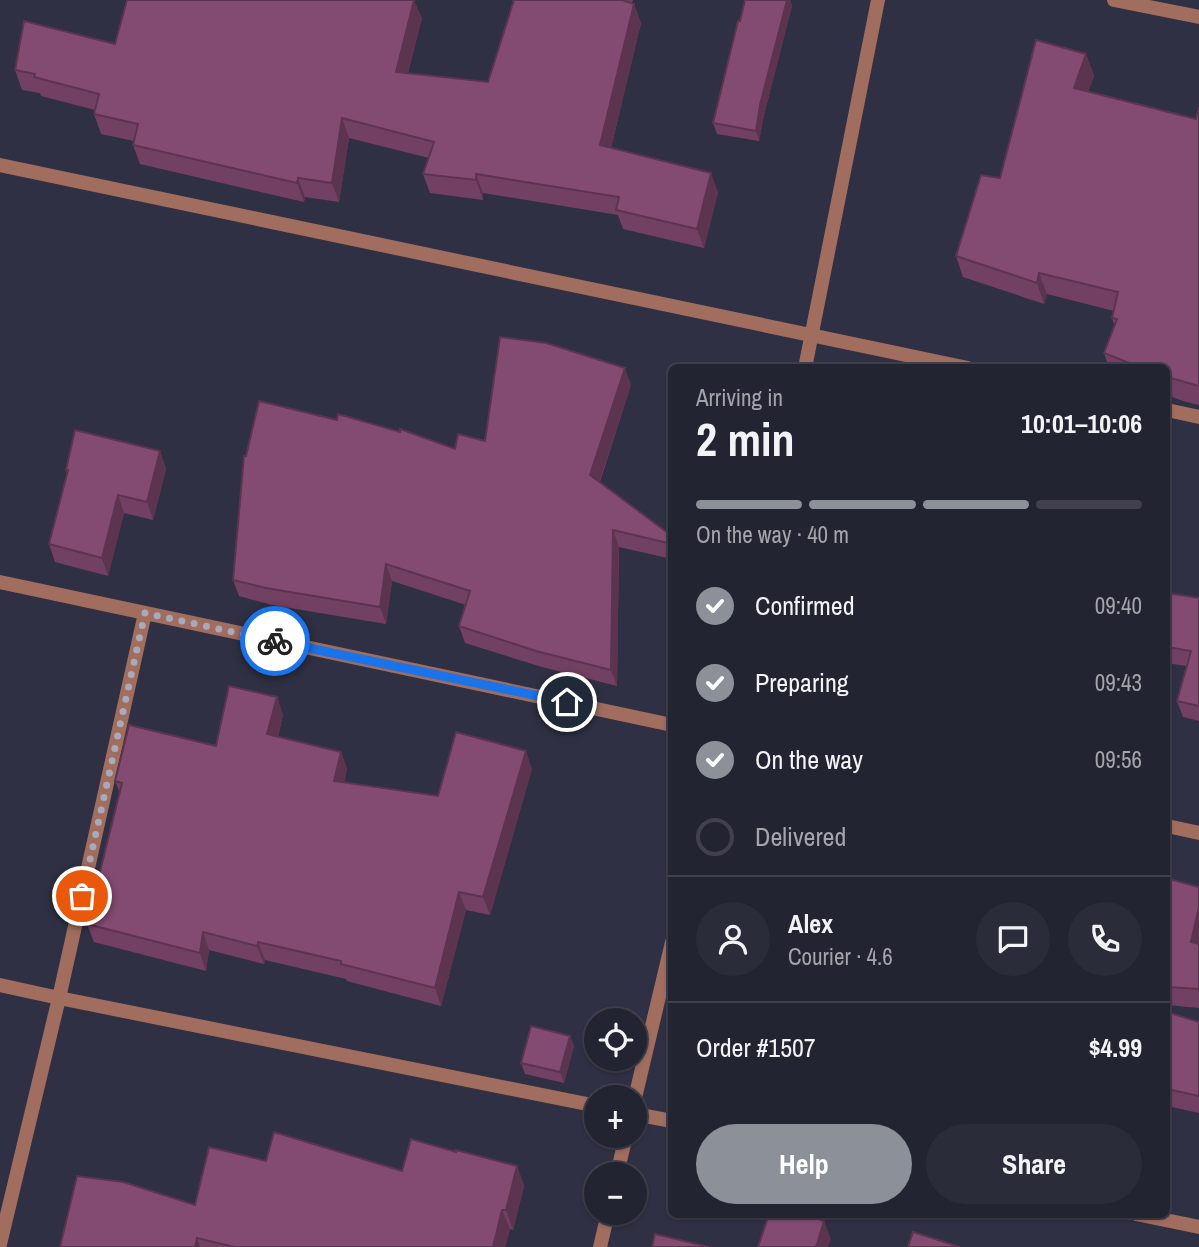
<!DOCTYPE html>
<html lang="en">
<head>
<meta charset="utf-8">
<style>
  body { margin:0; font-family:"Archivo Narrow",sans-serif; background:#2b2c3a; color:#f1f3f6; height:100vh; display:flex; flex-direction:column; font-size:26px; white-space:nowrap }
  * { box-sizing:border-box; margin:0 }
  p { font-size:23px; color:#a3a4ac }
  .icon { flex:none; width:38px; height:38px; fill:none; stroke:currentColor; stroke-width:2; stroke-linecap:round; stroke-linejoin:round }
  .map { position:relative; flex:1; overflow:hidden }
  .panel { position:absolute; left:668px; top:364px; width:502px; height:854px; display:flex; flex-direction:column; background:#232432; border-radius:10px; box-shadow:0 2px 5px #0004,0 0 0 2px #40414d }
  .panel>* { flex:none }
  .controls { position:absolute; left:584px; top:1008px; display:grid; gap:14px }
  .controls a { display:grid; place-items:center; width:63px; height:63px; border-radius:50%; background:#232432; box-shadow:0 2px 5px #0004,0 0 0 2px #40414d; font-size:35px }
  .pin { position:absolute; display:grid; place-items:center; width:60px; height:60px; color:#fff; margin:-30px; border:4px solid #fff; border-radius:50%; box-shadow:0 2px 7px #0007 }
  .courier { position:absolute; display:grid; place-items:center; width:70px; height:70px; margin:-35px; border:5px solid #1a73e8; border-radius:50%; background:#fff; color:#222; box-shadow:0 2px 9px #0007 }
  .headline em { font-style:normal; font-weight:700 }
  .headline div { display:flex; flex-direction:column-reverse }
  .headline { display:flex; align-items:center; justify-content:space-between; height:119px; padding:0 28px }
  h1 { font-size:46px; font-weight:700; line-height:52px }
  .bar { display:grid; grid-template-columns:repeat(4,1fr); gap:10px 7px; align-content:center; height:84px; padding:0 28px }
  .bar i { height:9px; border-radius:5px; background:#40414d }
  .bar .on { background:#8c9099 }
  .bar p { grid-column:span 4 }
  .line { display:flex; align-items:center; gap:18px; padding:0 28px; border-top:2px solid #40414d }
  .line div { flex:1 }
  .round { display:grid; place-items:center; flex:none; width:74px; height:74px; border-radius:37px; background:#2b2c3a }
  ol { padding:0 28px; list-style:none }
  li { display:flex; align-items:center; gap:21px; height:77px }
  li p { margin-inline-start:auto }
  li .icon { padding:7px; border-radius:50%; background:#8c9099; color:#fff; stroke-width:4 }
  li:last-child { color:#a3a4ac }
  li i { width:38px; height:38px; border:4px solid #40414d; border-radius:50% }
  .button { display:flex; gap:14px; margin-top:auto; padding:14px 28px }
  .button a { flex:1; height:80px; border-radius:42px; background:#8c9099; color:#fff; font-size:28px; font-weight:700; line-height:80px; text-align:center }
  .button a+a { background:#2b2c3a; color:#f1f3f6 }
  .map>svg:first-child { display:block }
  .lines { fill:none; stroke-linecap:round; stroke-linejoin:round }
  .street { stroke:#a06d5f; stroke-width:14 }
  .wall { fill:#724062 }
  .shaded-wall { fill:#5c3450 }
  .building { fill:#844b72; stroke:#5c3450; stroke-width:2 }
  .done { stroke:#a9aab9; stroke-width:7; stroke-dasharray:0 12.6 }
  .route { stroke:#1a73e8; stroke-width:9 }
</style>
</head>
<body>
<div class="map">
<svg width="1199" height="1247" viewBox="0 0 1199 1247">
  <rect width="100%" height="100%" fill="#2f3043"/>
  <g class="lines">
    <path class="street" d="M 1114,0 L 1199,17
      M 0,165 L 968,368
      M 805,368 L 878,0
      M 1167,410 L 1199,417
      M 0,582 L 672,725
      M 1167,826 L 1199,833
      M 0,985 L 59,998 L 597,1106
      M 635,1098 L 672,942
      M 635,1114 L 672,1121
      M 617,1174 L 626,1136
      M 1136,1214 L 1199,1227
      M 0,1244 L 59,998 L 145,613
      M 600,1247 L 608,1213"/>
  </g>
  <path class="wall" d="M 514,0 L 633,0 L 632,3 L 634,4 L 641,23 L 611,148 L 718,192 L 704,248 L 623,229 L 618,215 L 483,193 L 483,200 L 430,193 L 423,174 L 429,158 L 349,138 L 339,202 L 305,197 L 304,202 L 140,164 L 133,145 L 134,141 L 101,134 L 94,114 L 95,110 L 41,96 L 40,93 L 22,90 L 15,70 L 115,44 L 422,18 L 408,73 L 488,82 Z
    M 745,0 L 790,0 L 792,6 L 764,115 L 759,141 L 717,134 L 713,123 Z
    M 1086,54 L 1094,76 L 1088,92 L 1196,119 L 1199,107 L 1199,405 L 1183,401 L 1167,395 L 1167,368 L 1109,368 L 1104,353 L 1115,327 L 1112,318 L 1114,311 L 1047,294 L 1044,304 L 963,277 L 956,256 L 1000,178 Z
    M 631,385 L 600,482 L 672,536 L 672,559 L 619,547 L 617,686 L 542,667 L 465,643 L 459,626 L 466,605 L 392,581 L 386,624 L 272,605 L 239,596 L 233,580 L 455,449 L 485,441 Z
    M 160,451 L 166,469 L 153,520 L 124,513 L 108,576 L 55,562 L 49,544 L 67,473 L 66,470 Z
    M 1167,593 L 1199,598 L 1199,721 L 1183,717 L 1177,701 L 1186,666 L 1167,663 Z
    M 277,697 L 283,715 L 278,737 L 341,752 L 347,769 L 344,783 L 438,796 L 532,769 L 490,915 L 466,910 L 441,1006 L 347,981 L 346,979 L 265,960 L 264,964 L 209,950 L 206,971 L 94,942 L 87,924 L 120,793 L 115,781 L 216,746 Z
    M 1167,881 L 1199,887 L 1199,1008 L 1167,1005 Z
    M 1167,1012 L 1199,1022 L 1199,1113 L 1167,1106 Z
    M 570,1036 L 574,1046 L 564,1083 L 525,1074 L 521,1063 Z
    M 456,1152 L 517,1166 L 524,1186 L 513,1230 L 510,1229 L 505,1247 L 60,1247 L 195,1205 L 266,1161 L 402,1171 Z"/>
  <path class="shaded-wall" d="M 414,0 L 422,18 L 403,91 L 396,72 Z
    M 787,0 L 790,0 L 792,6 L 764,115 L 759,141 L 756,131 L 760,105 Z
    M 634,4 L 641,23 L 607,164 L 600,145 Z
    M 1086,54 L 1094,76 L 1082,110 L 1074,88 Z
    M 342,118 L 349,138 L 339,202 L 332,183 Z
    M 711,173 L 718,192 L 704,248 L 697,229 Z
    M 476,174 L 483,193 L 483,200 L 476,180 Z
    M 298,178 L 305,197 L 304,202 L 297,183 Z
    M 1039,273 L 1047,294 L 1044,304 L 1037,283 Z
    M 625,368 L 631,385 L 596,492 L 590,475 Z
    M 160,451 L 166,469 L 153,520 L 147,502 Z
    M 118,495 L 124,513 L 108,576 L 102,558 Z
    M 613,530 L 619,547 L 617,686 L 611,670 Z
    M 386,564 L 392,581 L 386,624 L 380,607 Z
    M 277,697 L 283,715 L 274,752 L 267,734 Z
    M 526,751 L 532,769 L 490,915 L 483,897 Z
    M 341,752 L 347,769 L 340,799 L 334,781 Z
    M 459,892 L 466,910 L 441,1006 L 435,988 Z
    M 1199,907 L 1199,954 L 1191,942 Z
    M 203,932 L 209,950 L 206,971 L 200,953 Z
    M 258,942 L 265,960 L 264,964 L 257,946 Z
    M 570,1036 L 574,1046 L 564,1083 L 560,1072 Z
    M 517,1166 L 524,1186 L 513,1230 L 506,1210 Z
    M 502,1210 L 510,1229 L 505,1247 L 493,1247 Z
    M 824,1221 L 831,1239 L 828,1247 L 816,1247 Z
    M 197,1238 L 200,1247 L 195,1247 Z"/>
  <path class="building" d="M 127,0 L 414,0 L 396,72 L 488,82 L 514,0 L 622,0 L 634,4 L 600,145 L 711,173 L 697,229 L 616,210 L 619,197 L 476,174 L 476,180 L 423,174 L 434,142 L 342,118 L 332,183 L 298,178 L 297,183 L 133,145 L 138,124 L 94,114 L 99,94 L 34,77 L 35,74 L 15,70 L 24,21 L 115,44 Z
    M 745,0 L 787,0 L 760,105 L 756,131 L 713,123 L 738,21 L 740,21 Z
    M 1036,40 L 1086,54 L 1074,88 L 1196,119 L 1199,107 L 1199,386 L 1167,377 L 1167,368 L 1142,368 L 1104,353 L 1117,319 L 1112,318 L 1118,292 L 1039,273 L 1037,283 L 956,256 L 981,175 L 1000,178 Z
    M 500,337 L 546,343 L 625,368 L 590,475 L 672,536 L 672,544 L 613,530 L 611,670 L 536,651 L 459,626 L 470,591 L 386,564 L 380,607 L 266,588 L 233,580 L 244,456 L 246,456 L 259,401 L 337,420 L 338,414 L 400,432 L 400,429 L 455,449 L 458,434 L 485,441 Z
    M 75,430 L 160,451 L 147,502 L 118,495 L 102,558 L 49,544 L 68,470 L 66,470 Z
    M 1167,593 L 1199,598 L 1199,706 L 1177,701 L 1191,651 L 1167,647 Z
    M 229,686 L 277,697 L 267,734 L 341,752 L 334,781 L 438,796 L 456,732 L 526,751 L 483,897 L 459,892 L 435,988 L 341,964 L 341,961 L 258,942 L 257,946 L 203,932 L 200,953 L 87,924 L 122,783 L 115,781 L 129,725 L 216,746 Z
    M 1169,879 L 1199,887 L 1199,907 L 1191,942 L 1199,944 L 1199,989 L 1167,987 L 1167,881 Z
    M 1167,1012 L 1199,1022 L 1199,1096 L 1167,1089 Z
    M 531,1026 L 570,1036 L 560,1072 L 521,1063 Z
    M 274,1132 L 402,1171 L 411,1139 L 456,1152 L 456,1150 L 517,1166 L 506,1210 L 502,1210 L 493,1247 L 234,1247 L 197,1238 L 195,1247 L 60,1247 L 77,1176 L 123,1182 L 195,1205 L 209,1147 L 266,1161 Z
    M 769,1214 L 805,1214 L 824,1221 L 816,1247 L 758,1247 Z
    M 913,1232 L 960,1247 L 908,1247 Z
    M 655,1234 L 709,1247 L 652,1247 Z"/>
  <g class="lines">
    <path class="done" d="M 82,896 L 145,613 L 275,641"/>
    <path class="route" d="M 275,641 L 567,702"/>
  </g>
</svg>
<div class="controls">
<a><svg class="icon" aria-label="locate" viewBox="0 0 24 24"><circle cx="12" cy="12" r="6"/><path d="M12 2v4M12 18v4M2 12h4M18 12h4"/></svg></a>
<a>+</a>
<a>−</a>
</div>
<div class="pin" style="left:82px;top:896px;background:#ea580c"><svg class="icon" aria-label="bag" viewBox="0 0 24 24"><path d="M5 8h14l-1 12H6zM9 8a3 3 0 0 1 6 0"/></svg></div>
<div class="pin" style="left:567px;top:702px;background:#1f2937"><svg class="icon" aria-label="home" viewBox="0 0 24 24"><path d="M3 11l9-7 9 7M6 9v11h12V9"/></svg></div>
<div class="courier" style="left:275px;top:641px"><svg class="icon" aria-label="bike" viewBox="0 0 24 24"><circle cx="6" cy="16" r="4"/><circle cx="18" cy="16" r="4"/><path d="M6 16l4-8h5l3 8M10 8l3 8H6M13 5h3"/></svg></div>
<section class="panel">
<div class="headline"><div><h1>2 min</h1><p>Arriving in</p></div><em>10:01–10:06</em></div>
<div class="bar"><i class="on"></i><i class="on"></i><i class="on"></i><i></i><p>On the way · 40 m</p></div>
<ol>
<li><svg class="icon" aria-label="check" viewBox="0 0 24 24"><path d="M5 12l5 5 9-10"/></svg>Confirmed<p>09:40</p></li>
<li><svg class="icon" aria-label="check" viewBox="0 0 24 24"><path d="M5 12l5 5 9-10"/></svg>Preparing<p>09:43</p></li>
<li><svg class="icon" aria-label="check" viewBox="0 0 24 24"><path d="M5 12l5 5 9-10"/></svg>On the way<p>09:56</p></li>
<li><i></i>Delivered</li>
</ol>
<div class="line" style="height:126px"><a class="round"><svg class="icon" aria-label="person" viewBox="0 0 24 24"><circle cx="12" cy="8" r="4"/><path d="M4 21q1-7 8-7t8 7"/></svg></a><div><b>Alex</b><p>Courier · 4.6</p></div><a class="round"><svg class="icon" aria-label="chat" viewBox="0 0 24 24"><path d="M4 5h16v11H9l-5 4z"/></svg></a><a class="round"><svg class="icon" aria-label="phone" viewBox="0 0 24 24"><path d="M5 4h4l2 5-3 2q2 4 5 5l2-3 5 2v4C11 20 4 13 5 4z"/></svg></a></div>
<div class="line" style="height:91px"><div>Order #1507</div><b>$4.99</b></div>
<div class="button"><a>Help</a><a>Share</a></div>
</section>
</div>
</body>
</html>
